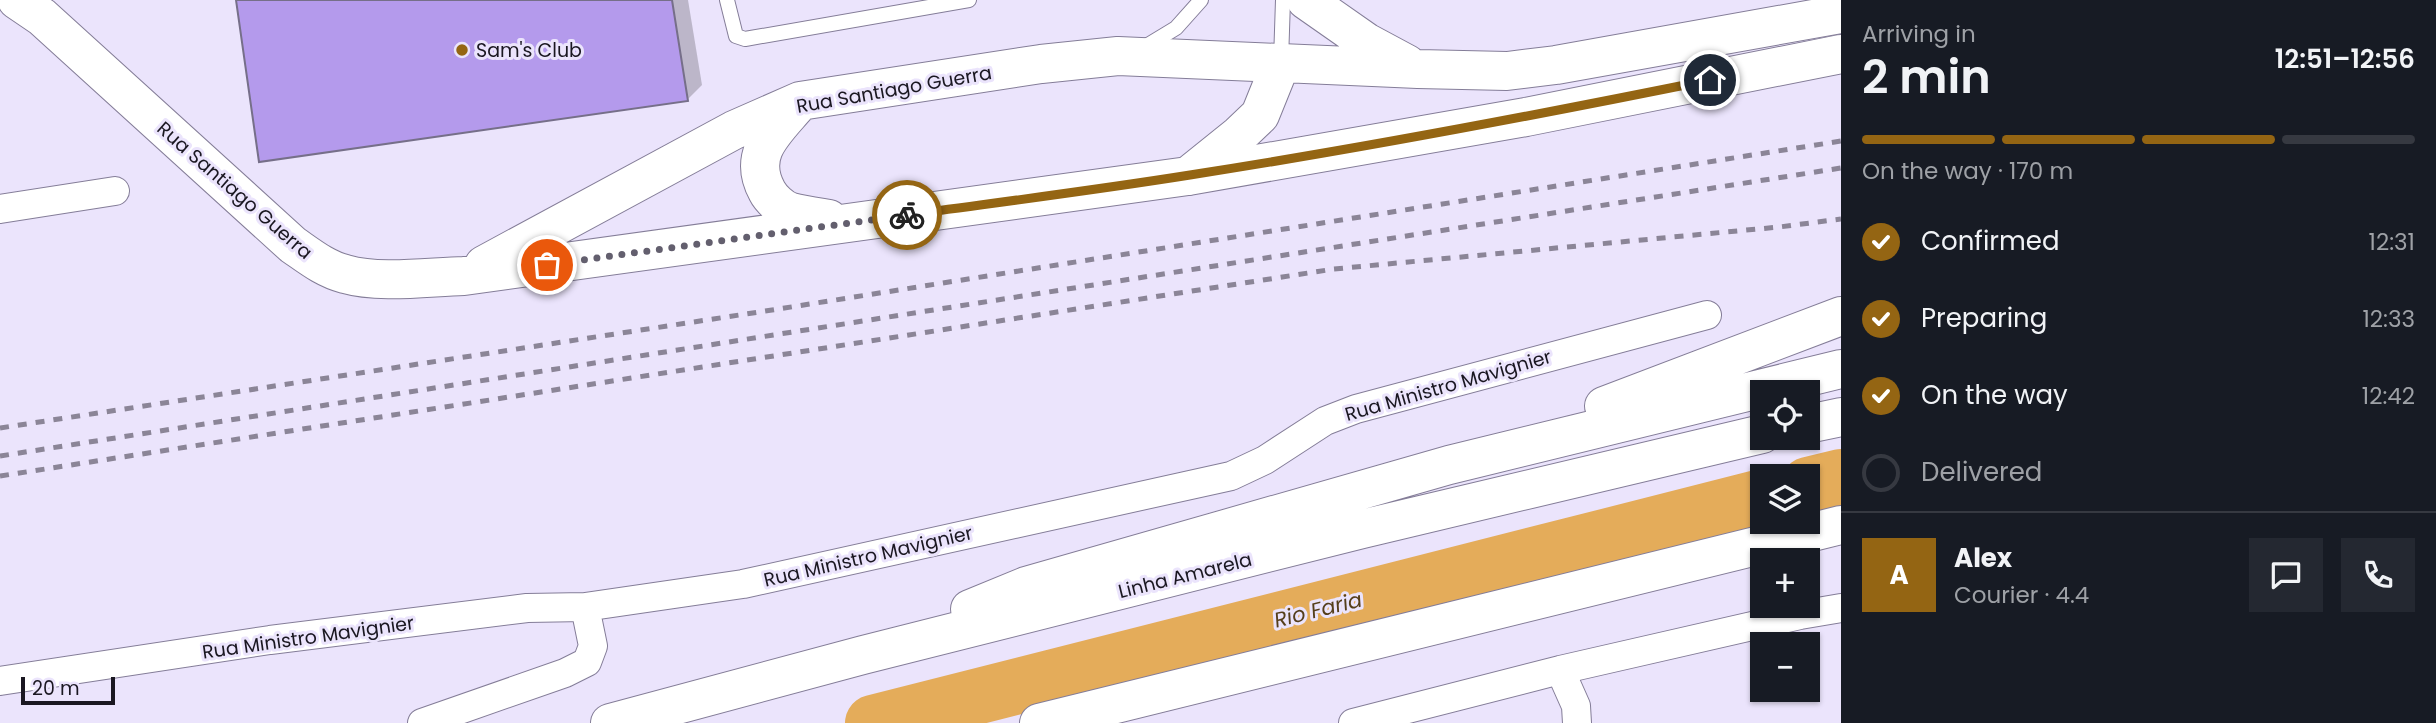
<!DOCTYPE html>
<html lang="en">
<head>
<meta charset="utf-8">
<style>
  body { margin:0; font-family:Poppins,sans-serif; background:#242831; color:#f1f3f6; height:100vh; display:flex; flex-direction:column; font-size:26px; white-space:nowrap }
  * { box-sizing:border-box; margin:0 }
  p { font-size:23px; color:#9ea1a6 }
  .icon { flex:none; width:38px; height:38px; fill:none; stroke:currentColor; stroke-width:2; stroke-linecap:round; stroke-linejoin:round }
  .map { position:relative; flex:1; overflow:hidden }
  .side { display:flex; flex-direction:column; background:#171b24; width:595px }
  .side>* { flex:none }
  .fabs { position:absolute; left:1750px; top:380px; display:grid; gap:14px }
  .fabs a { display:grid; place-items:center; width:70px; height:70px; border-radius:0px; background:#171b24; box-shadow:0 2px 5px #0004; font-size:35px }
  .scale { position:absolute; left:21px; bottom:18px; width:94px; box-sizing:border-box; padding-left:7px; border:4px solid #1a1721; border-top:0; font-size:19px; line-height:24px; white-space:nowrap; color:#1a1721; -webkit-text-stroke:5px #ebe4fc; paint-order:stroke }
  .pin { position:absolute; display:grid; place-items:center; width:60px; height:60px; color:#fff; margin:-30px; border:4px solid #fff; border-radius:50%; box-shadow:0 2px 7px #0007 }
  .courier { position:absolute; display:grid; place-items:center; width:70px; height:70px; margin:-35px; border:5px solid #946513; border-radius:50%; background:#fff; color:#222; box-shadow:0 2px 9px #0007 }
  .summary em { font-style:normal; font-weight:600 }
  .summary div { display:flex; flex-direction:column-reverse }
  .summary { display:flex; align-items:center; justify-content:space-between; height:119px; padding:0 21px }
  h1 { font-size:46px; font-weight:600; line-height:52px }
  .bar { display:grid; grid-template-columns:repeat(4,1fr); gap:10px 7px; align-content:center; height:84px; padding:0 21px }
  .bar i { height:9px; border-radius:5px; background:#363941 }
  .bar .current { background:#946513 }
  .bar p { grid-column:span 4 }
  .line { display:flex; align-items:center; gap:18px; padding:0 21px; border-top:2px solid #363941 }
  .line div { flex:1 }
  .round { display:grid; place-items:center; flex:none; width:74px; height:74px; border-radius:0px; background:#242831 }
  ol { padding:0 21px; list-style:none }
  li { display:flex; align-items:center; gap:21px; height:77px }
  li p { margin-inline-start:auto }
  li .icon { padding:7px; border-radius:50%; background:#946513; color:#fff; stroke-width:4 }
  li:last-child { color:#9ea1a6 }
  li i { width:38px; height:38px; border:4px solid #363941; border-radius:50% }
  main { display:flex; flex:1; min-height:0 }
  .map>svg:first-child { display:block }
  .shadow { fill:#0003 }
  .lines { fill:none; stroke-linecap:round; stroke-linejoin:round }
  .river { stroke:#e4ac5a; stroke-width:56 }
  .building { fill:#b49aec; stroke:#766f89; stroke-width:2 }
  .service-casing { stroke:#847d98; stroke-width:16 }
  .minor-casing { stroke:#847d98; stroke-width:30 }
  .secondary-casing { stroke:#847d98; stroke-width:40 }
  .motorway-casing { stroke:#847d98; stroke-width:40 }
  .service { stroke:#fff; stroke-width:14 }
  .minor { stroke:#fff; stroke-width:28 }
  .secondary { stroke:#fff; stroke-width:38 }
  .motorway { stroke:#fff; stroke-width:38 }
  .rail { stroke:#8b8597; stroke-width:5; stroke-dasharray:9 9; stroke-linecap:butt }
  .done { stroke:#635f6e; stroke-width:7; stroke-dasharray:0 12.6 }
  .route { stroke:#946513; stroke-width:9 }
  .poi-dot { fill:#946513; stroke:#ebe4fc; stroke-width:2.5 }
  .labels { text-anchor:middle; stroke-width:6; stroke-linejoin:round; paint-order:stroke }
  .poi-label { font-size:19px; fill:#1a1721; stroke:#ebe4fc; text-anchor:start }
  .street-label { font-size:19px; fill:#1a1721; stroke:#ebe4fc }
  .water-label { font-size:21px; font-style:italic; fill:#553e1b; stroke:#ebe4fc }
</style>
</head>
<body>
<main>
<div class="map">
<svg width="1841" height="723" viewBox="0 0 1841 723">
  <rect width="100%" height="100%" fill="#ebe4fc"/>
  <path class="shadow" d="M 238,0 L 688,0 L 702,85 L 688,99 Z"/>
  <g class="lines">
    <path class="river" d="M 1808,485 L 1841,477
      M 873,723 L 1762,497"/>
  </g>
  <path class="building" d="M 236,0 L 672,0 L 688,101 L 259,162 Z"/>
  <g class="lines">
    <defs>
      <path id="service" d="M 727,0 L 736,36 L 745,39 L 969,0
        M 1143,48 L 1176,28 L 1201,0
        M 1281,61 L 1283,0"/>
      <path id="minor" d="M 0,209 L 115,191
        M 1560,670 L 1576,706 L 1577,723
        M 0,681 L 270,640 L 527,608 L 585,607 L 743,584 L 1231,476 L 1265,460 L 1325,421 L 1356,409 L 1707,315
        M 422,723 L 565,673 L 587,662 L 593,646 L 585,607
        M 1353,723 L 1560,670 L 1800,615 L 1841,608"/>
      <path id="secondary" d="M 17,0 L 42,17 L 293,245 C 309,256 325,269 345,274 C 380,284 427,277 464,276 L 1188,176 L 1239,135 L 1260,115 L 1281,63
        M 1306,0 L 1366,42 L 1407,64
        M 797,105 C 774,132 747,154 767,191 C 771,199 782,209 791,212 C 803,215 817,217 829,219
        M 484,265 L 734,130 L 800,101 L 1041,64 L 1118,56 L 1418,69 L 1507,71 L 1556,65 L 1841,14"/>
      <path id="motorway" d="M 1188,176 L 1526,117 L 1841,54
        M 1604,406 L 1841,316
        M 1808,424 L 1841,417
        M 970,609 L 1026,586 L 1449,465 L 1841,369
        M 610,723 L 863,655 L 1362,529 L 1762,434
        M 1039,723 L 1841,525"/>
    </defs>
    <use href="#service" class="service-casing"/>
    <use href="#minor" class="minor-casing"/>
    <use href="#secondary" class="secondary-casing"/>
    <use href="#motorway" class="motorway-casing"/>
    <use href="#service" class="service"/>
    <use href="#minor" class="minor"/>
    <use href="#secondary" class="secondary"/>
    <use href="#motorway" class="motorway"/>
    <path class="rail" d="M 0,428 L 772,310 L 1841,141
      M 0,456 L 1841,168
      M 0,476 L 1334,269 L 1779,227 L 1841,219"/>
  </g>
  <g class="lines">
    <path class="done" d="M 547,265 L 907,215"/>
    <path class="route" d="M 907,215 C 1001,202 1096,190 1190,175 C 1364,148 1537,115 1710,80"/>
  </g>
  <circle class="poi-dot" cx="462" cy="50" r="7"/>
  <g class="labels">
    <g class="poi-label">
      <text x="476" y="57">Sam's Club</text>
    </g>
    <g class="street-label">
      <text transform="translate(894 89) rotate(-10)" y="7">Rua Santiago Guerra</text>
      <text transform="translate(235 190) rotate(41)" y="7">Rua Santiago Guerra</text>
      <text transform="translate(1448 385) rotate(-16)" y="7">Rua Ministro Mavignier</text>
      <text transform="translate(868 556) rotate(-13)" y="7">Rua Ministro Mavignier</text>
      <text transform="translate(1185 575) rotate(-14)" y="7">Linha Amarela</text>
      <text transform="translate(308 637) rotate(-8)" y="7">Rua Ministro Mavignier</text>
    </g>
    <g class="water-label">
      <text transform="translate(1318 610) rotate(-14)" y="7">Rio Faria</text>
    </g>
  </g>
</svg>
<div class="fabs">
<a><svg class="icon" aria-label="locate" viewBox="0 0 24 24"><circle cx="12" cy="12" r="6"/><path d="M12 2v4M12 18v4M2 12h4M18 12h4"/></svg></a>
<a><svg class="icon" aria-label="layers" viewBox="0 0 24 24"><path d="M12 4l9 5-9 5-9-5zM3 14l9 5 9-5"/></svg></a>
<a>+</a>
<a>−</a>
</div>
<div class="scale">20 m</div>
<div class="pin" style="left:547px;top:265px;background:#ea580c"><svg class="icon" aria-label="bag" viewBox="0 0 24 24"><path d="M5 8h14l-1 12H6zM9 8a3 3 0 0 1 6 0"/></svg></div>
<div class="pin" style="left:1710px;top:80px;background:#1f2937"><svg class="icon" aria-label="home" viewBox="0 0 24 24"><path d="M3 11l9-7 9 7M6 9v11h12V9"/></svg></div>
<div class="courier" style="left:907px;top:215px"><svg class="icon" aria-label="bike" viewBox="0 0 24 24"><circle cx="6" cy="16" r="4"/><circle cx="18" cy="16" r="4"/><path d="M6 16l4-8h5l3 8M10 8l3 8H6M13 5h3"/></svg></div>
</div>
<section class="side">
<div class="summary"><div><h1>2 min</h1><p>Arriving in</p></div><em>12:51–12:56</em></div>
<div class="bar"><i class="current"></i><i class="current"></i><i class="current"></i><i></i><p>On the way · 170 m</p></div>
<ol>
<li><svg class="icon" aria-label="check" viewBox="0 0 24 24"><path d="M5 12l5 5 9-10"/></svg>Confirmed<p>12:31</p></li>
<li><svg class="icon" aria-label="check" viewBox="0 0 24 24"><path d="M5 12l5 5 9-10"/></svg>Preparing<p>12:33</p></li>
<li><svg class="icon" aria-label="check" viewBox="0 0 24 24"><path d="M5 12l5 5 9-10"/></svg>On the way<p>12:42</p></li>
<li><i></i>Delivered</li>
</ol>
<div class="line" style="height:126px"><b class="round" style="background:#946513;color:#fff">A</b><div><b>Alex</b><p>Courier · 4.4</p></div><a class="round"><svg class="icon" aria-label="chat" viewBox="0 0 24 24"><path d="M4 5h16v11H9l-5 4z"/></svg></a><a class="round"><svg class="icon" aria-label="phone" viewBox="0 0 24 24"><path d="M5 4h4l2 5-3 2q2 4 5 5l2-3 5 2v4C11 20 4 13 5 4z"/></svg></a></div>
</section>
</main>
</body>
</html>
